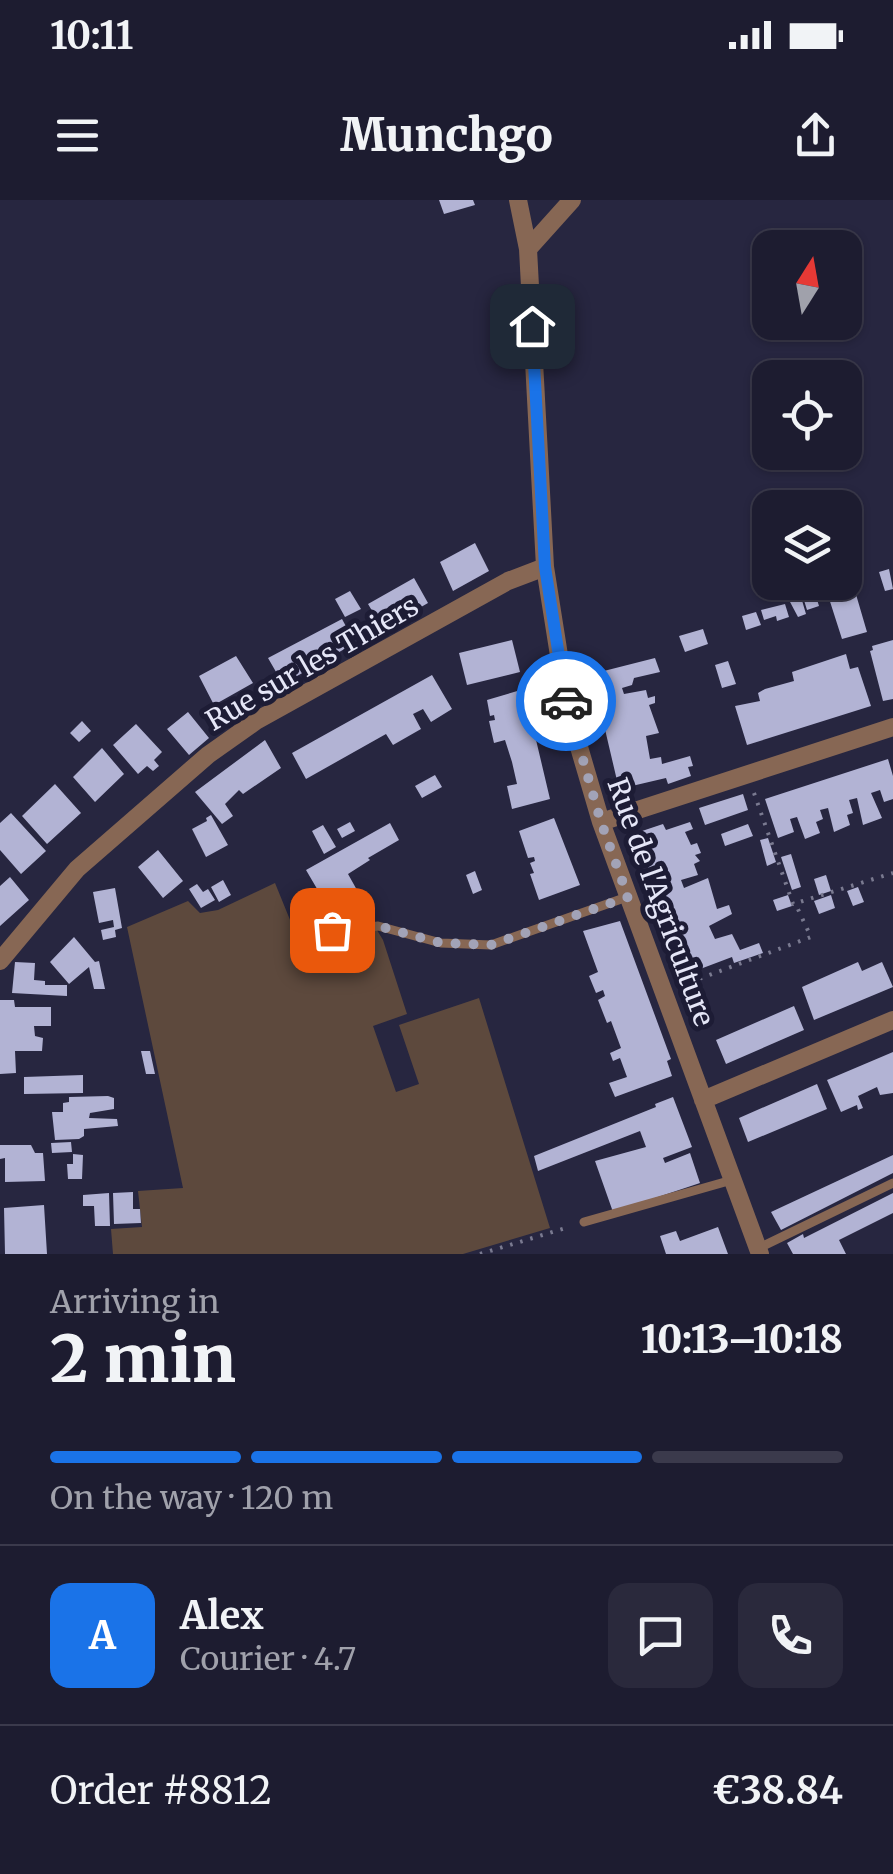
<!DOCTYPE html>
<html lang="en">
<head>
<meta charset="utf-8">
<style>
  body { margin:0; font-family:Merriweather,serif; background:#2a293c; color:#f1f3f6; height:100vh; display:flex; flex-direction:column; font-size:38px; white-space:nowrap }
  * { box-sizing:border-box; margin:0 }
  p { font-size:32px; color:#a0a1ab }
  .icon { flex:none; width:55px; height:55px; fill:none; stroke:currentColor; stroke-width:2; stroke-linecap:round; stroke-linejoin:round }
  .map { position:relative; height:1054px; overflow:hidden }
  .drawer { display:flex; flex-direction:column; background:#1d1c30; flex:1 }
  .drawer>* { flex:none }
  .needle { width:65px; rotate:11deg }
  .controls { position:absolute; left:752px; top:30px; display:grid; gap:20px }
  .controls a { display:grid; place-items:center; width:110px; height:110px; border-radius:20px; background:#1d1c30; box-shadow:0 2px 8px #0004,0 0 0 2px #3b3a4c; font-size:50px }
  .pin { position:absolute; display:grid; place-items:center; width:85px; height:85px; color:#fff; margin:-42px; border-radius:20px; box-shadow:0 5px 15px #0006 }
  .courier { position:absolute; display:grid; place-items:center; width:100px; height:100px; margin:-50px; border:8px solid #1a73e8; border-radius:50%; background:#fff; color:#222; box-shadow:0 2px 12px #0007 }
  .overview em { font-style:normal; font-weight:800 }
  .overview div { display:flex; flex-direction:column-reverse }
  .overview { display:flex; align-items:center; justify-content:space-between; height:170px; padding:0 50px }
  h1 { font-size:65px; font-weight:800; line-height:75px }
  .bar { display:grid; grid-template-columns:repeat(4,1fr); gap:15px 10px; align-content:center; height:120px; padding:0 50px }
  .bar i { height:12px; border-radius:8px; background:#3b3a4c }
  .bar .current { background:#1a73e8 }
  .bar p { grid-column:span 4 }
  .line { display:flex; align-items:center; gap:25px; padding:0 50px; border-top:2px solid #3b3a4c }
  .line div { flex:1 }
  .round { display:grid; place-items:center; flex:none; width:105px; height:105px; border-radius:20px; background:#2a293c }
  .status { display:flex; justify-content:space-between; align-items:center; height:70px; padding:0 50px; background:#1d1c30; direction:ltr }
  .status svg { height:28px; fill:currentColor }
  header { display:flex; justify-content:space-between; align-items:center; height:130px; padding:0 50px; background:#1d1c30; font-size:45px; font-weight:800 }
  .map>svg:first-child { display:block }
  .green { fill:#5d493d }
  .building { fill:#b2b3d4 }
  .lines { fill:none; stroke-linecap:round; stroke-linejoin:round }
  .path { stroke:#7a7a90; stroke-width:4; stroke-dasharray:2.5 8; stroke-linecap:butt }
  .lane { stroke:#876754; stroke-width:9 }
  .street { stroke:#876754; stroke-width:18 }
  .done { stroke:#a2a3b7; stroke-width:10; stroke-dasharray:0 18 }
  .route { stroke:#1a73e8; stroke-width:12 }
  .labels { text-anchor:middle; stroke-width:10; stroke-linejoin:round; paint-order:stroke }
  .street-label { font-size:28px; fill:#e5e6f7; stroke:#1d1c35 }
</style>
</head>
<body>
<div class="status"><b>10:11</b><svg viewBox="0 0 49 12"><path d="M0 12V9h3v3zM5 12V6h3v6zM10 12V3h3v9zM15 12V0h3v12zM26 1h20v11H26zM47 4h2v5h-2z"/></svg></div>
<header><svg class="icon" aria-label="menu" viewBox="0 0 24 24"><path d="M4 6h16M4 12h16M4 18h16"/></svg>Munchgo<svg class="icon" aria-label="share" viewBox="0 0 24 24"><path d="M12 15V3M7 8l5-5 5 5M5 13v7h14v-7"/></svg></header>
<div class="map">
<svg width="893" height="1054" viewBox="0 0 893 1054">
  <rect width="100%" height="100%" fill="#272640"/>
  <path class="green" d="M 275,683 L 297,737 L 361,704 L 383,740 L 407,814 L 373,826 L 396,892 L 419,884 L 399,825 L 479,798 L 550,1028 L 463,1054 L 113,1054 L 111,1029 L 142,1027 L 138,991 L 183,988 L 127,727 L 188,701 L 200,713 L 218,710 Z"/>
  <path class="building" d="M 439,0 L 473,0 L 475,5 L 444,14 Z
    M 475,343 L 489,371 L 453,391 L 440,362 Z
    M 889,369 L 893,389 L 885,391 L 879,372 Z
    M 414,378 L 428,403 L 383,429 L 368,404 Z
    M 838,385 L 842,395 L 855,391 L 867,432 L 842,439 L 826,389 Z
    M 350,391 L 361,409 L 345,417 L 335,399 Z
    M 815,393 L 819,406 L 807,410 L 803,397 Z
    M 801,397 L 806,414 L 798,417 L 789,400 Z
    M 785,404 L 789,417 L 777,421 L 776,416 L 764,420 L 761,410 Z
    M 756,412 L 761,425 L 746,430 L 742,416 Z
    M 342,419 L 355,443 L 283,484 L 268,458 Z
    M 703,429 L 708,444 L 685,452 L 679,436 Z
    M 512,440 L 520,472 L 467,485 L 459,453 Z
    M 893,440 L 893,499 L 883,501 L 870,451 L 873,450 L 872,446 Z
    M 846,454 L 850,469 L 858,467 L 871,506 L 747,545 L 735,506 L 760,501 L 758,493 L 765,489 L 794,481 L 792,472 Z
    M 236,456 L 253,483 L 214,505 L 199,476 Z
    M 655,458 L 660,472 L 634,478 L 632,485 L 622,488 L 624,494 L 646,490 L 648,498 L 655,496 L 655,503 L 649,505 L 659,533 L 646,536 L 650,559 L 661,557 L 662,564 L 690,556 L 693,566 L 688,567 L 691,576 L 668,584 L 666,578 L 619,589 L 592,474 Z
    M 728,461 L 736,484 L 722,488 L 715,465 Z
    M 432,475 L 452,509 L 431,522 L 423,509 L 413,514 L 421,529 L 393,545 L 386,534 L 306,579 L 292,553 Z
    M 524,489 L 550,599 L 512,609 L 507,586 L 517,584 L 512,562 L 505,540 L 494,543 L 489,521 L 495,520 L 494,515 L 490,516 L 487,500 Z
    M 188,512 L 209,538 L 189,555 L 167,529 Z
    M 82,521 L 91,531 L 79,542 L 70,533 Z
    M 136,524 L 162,552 L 154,560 L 159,566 L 153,571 L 147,566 L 138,574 L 113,545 Z
    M 265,540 L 281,568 L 243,594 L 239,590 L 225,604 L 233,616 L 222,624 L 195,592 Z
    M 102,548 L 124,574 L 95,602 L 73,577 Z
    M 888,559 L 893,576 L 893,599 L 884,602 L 880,590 L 871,593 L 882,618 L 863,625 L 857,598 L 849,600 L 853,613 L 847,615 L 850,625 L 834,632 L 828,608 L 820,610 L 823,619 L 816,622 L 820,633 L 805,639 L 797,617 L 790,619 L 794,632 L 778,638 L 765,599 Z
    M 435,575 L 442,587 L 422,598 L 415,586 Z
    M 55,584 L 81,613 L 47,644 L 22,616 Z
    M 743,594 L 748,610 L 705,625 L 699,608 Z
    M 11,613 L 46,651 L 21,674 L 0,650 L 0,623 Z
    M 211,615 L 228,645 L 206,657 L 192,629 L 207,621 L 206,618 Z
    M 554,618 L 580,685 L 539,700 L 530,674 L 534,673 L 530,663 L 535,661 L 534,657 L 528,658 L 519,631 Z
    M 350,622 L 355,631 L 342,638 L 337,629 Z
    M 690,622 L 693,629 L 685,632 L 691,645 L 697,643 L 701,653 L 695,655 L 700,661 L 694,664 L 698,675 L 681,680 L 684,688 L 708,678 L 717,709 L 729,705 L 732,714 L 709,726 L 715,739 L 732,734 L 740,750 L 759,743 L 763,753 L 734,763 L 732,757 L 687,774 L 636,633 L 663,624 L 666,630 Z
    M 390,623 L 399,640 L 368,658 L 370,660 L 348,674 L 362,699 L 333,716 L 306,670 Z
    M 748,624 L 753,636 L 725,646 L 721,634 Z
    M 323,625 L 336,647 L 324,654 L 312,631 Z
    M 768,638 L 776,662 L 767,666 L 760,640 Z
    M 158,650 L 183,681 L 163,698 L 138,667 Z
    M 791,654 L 801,687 L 792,690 L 781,657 Z
    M 475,671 L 482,690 L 473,694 L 466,675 Z
    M 826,675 L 831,691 L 819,695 L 814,679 Z
    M 10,677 L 29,700 L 0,726 L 0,686 Z
    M 223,680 L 231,695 L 219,702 L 211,687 Z
    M 197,684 L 203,692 L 208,689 L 215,700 L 201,708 L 189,689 Z
    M 858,687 L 864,702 L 853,706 L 847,691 Z
    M 115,688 L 122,728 L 115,730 L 116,737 L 103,740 L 101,730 L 114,727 L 113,720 L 99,723 L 93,692 Z
    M 788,695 L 792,706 L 777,711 L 773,700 Z
    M 831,695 L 835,708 L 819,714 L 814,701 Z
    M 620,721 L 671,859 L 667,861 L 672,876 L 615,897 L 609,883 L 627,877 L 620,858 L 613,861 L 610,853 L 621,848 L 611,821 L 607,823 L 598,800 L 605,796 L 603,790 L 596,793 L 589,776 L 598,772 L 583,731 Z
    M 74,737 L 95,762 L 99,761 L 105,789 L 94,789 L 89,767 L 69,784 L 50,762 Z
    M 15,762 L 35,763 L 34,780 L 45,781 L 45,785 L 67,785 L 67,796 L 12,793 Z
    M 858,762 L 862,771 L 882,762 L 893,787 L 814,820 L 802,787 Z
    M 0,800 L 14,800 L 15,807 L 51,807 L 51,826 L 34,826 L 35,836 L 43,838 L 42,851 L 15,851 L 16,873 L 0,874 Z
    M 794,806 L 804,830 L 726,864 L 716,840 Z
    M 141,851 L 150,851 L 155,874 L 146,874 Z
    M 893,852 L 893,893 L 880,895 L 877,887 L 858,896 L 863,908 L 858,910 L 857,905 L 841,912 L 827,880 Z
    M 83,875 L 83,893 L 24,894 L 24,877 Z
    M 817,884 L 827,909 L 748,942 L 739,918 Z
    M 108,896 L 114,898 L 114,909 L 90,913 L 89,918 L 117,919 L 118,926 L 84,929 L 84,936 L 79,939 L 55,940 L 52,912 L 63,912 L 63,903 L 69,902 L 69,897 Z
    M 673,897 L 692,947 L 663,958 L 665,963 L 690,953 L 700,983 L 613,1012 L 595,961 L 646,947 L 640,931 L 538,971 L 534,956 L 656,907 L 655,904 Z
    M 71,942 L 72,952 L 52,953 L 51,943 Z
    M 0,945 L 31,945 L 35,953 L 43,953 L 45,981 L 5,982 L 5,958 L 0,959 Z
    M 73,954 L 83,955 L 82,979 L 68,979 L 67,964 L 73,964 Z
    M 893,955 L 893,973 L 781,1030 L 771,1012 Z
    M 133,992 L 133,1009 L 140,1009 L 141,1023 L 114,1024 L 113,993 Z
    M 109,993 L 110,1026 L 95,1026 L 94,1006 L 83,1006 L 83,995 Z
    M 893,993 L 893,1013 L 839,1040 L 846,1054 L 793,1054 L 787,1043 L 803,1034 L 804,1038 Z
    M 44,1005 L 47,1054 L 5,1054 L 4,1008 Z
    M 718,1027 L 728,1054 L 666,1054 L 660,1036 L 676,1031 L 680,1041 Z"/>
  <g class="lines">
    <path class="path" d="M 754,593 L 793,704 L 893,673
      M 680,786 L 811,737 L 796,705
      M 480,1054 L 569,1027"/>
    <path class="lane" d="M 317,734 L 378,726 L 441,743 L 491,745 L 627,697
      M 584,1022 L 732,980
      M 757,1049 L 893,983"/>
    <path class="street" d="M 518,0 L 528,49 L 545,367 L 567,506 L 601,622 L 760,1054
      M 528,49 L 572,0
      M 601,622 L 893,527
      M 0,761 L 77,669 L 208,555 L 256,521 L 508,381 L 545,367
      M 703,900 L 893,820"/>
  </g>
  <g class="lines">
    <path class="done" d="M 332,730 L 378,726 L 441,743 L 491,745 L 628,697 L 601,622 L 566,501"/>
    <path class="route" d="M 532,126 L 545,367 L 566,501"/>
  </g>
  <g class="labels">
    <g class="street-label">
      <text transform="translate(312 463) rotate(-30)" y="10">Rue sur les Thiers</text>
      <text transform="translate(661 702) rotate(70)" y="10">Rue de l'Agriculture</text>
    </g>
  </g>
</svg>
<div class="controls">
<a><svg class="needle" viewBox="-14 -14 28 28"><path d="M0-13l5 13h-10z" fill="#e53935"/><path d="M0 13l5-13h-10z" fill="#a0a1ab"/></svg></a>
<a><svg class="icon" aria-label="locate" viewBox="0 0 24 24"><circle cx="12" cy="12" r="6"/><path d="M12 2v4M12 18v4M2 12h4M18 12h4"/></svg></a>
<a><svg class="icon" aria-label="layers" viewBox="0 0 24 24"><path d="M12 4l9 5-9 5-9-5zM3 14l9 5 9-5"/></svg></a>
</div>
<div class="pin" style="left:332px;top:730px;background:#ea580c"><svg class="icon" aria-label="bag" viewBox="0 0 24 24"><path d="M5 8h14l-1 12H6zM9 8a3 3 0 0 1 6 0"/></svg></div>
<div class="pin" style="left:532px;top:126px;background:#1f2937"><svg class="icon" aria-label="home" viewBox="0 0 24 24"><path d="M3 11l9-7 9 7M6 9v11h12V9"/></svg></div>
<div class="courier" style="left:566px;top:501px"><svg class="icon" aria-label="car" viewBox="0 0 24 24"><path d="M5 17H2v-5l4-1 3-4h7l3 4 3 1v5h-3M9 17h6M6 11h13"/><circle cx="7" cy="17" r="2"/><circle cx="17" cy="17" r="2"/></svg></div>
</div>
<section class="drawer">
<div class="overview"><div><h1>2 min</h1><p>Arriving in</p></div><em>10:13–10:18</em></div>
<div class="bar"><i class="current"></i><i class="current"></i><i class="current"></i><i></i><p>On the way · 120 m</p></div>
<div class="line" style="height:180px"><b class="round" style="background:#1a73e8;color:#fff">A</b><div><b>Alex</b><p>Courier · 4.7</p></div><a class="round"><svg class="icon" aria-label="chat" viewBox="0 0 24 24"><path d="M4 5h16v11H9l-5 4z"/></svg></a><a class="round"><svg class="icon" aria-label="phone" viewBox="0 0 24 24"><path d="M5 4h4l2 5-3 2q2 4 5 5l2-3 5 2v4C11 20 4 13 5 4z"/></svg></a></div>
<div class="line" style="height:130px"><div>Order #8812</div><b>€38.84</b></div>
</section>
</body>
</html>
